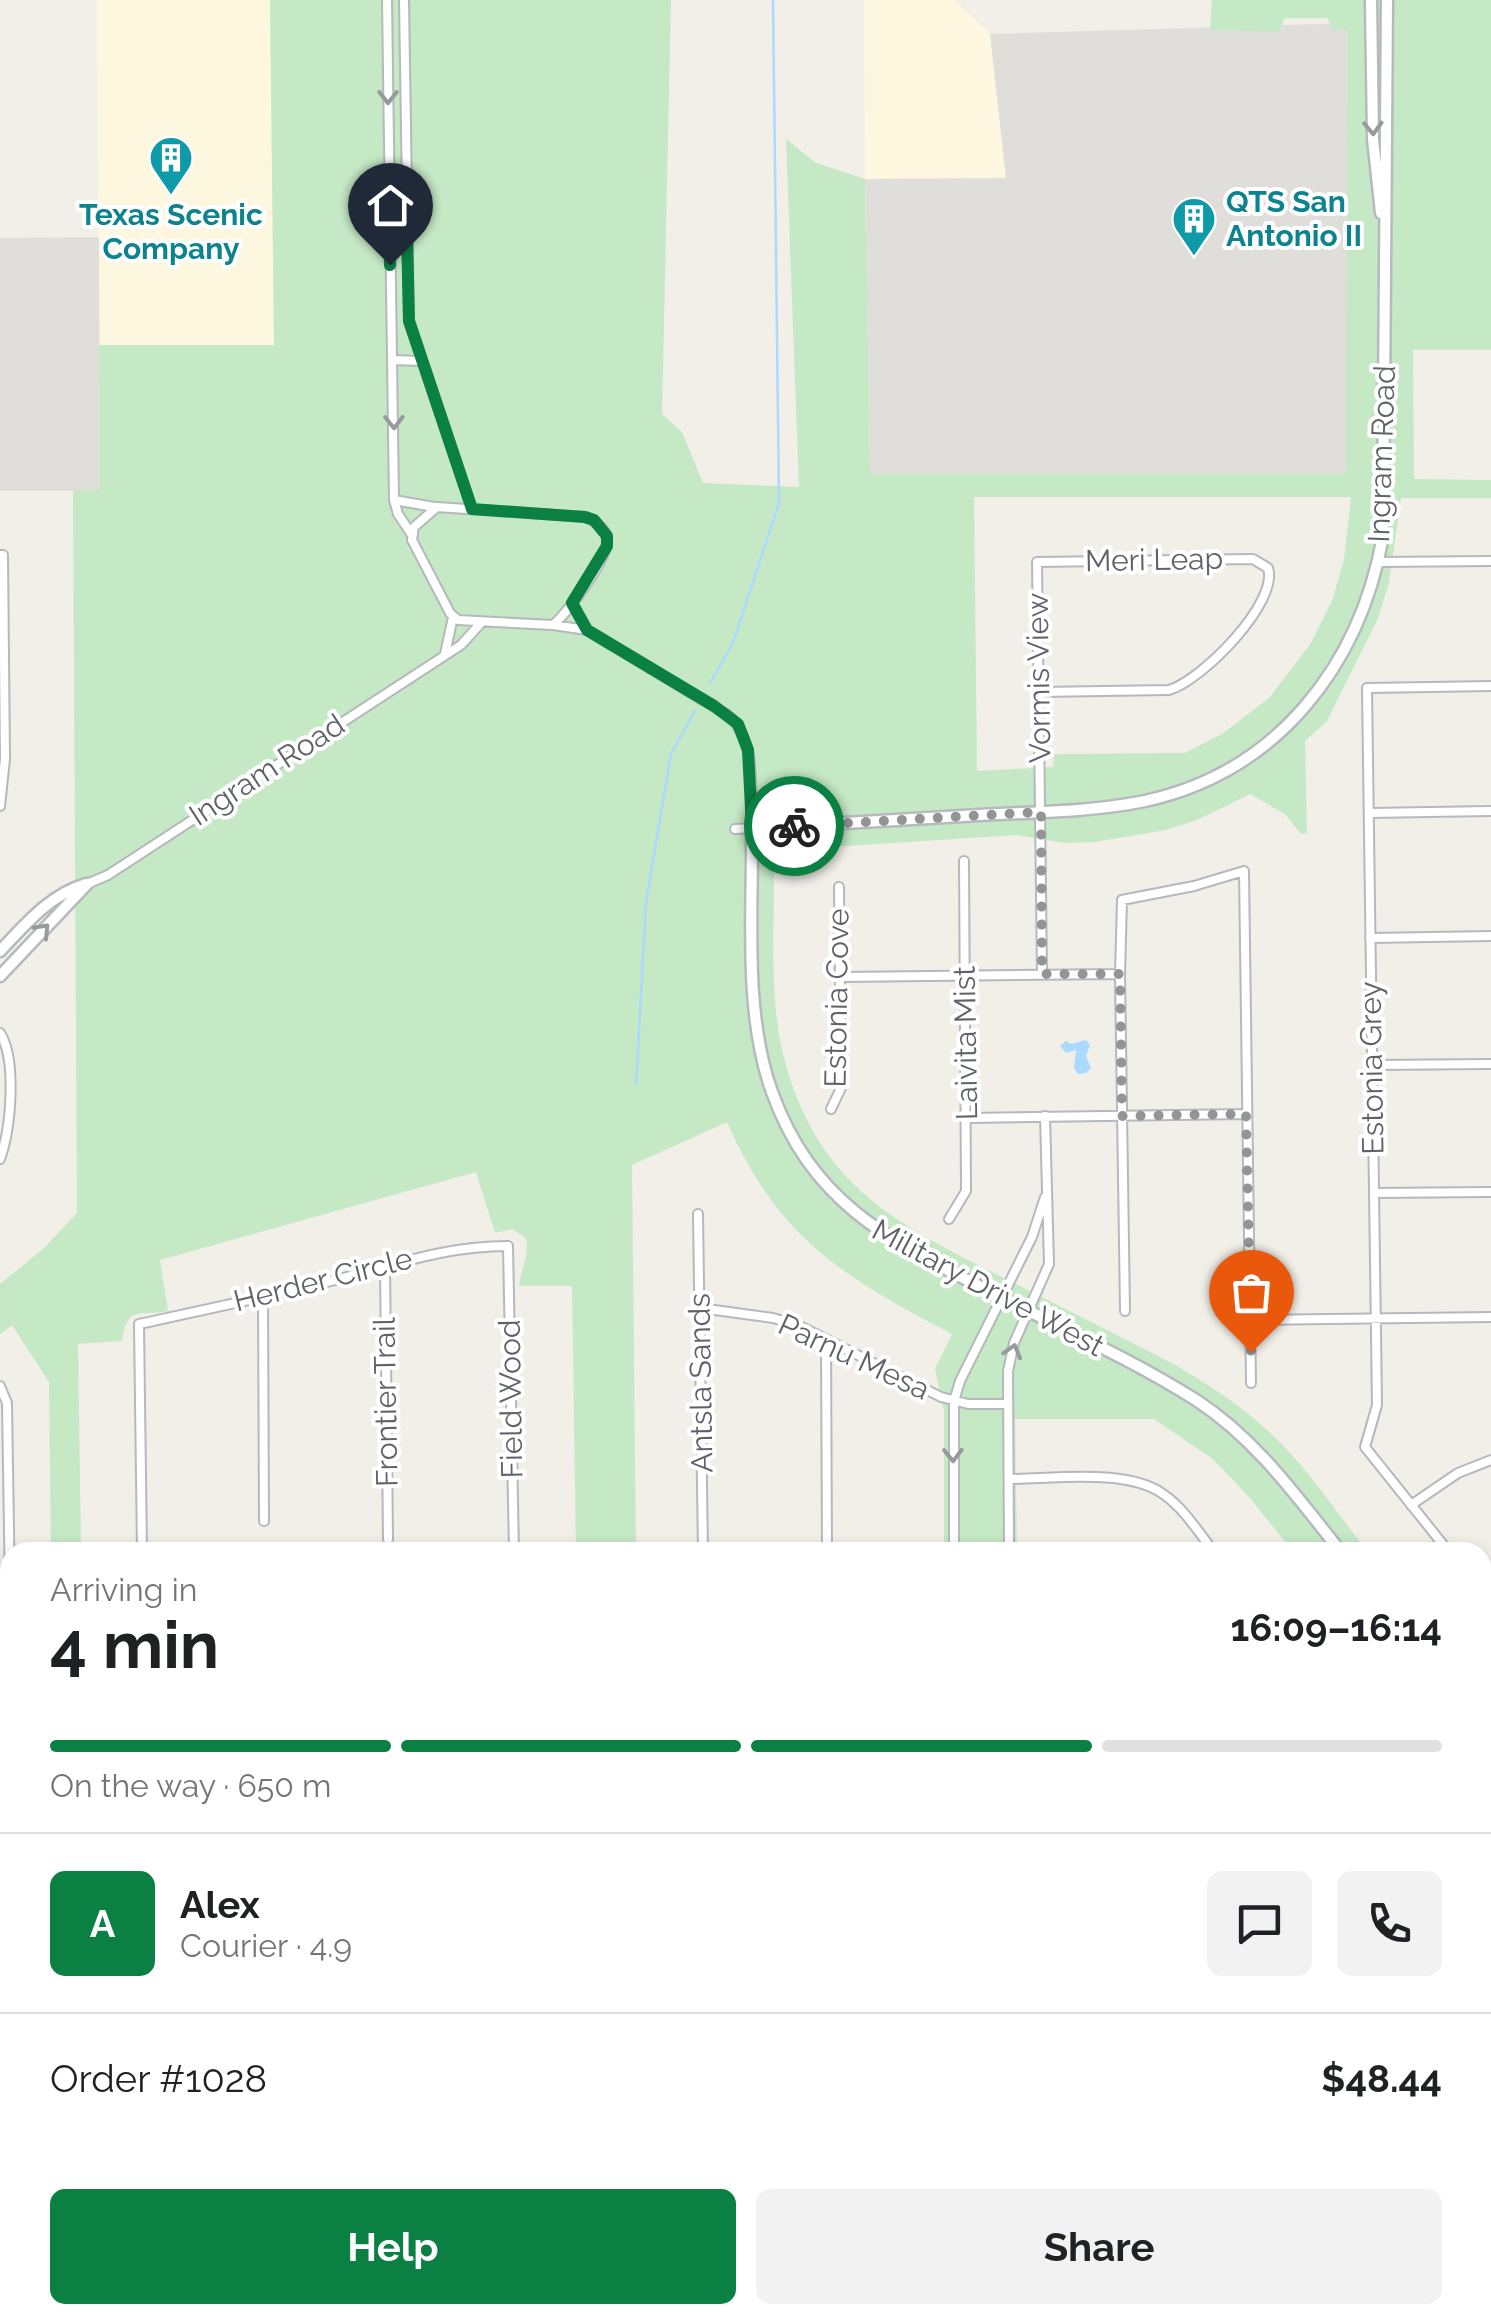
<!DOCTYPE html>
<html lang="en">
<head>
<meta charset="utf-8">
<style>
  body { margin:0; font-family:Raleway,sans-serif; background:#f2f2f2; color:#202124; height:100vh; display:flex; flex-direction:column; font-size:38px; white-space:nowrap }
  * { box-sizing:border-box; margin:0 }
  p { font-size:32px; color:#757577 }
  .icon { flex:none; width:55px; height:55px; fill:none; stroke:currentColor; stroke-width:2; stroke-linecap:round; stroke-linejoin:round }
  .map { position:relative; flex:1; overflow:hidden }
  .panel { position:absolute; left:0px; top:1542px; width:1492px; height:782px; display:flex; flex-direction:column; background:#fff; border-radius:30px 30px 0 0; box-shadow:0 5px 15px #0003 }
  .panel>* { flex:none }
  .pin { position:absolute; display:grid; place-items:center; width:85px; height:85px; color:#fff; margin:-102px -42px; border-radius:50% 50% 50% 0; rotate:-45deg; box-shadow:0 0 10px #0007 }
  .pin .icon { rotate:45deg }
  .courier { position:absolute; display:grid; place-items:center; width:100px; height:100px; margin:-50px; border:8px solid #0b8043; border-radius:50%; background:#fff; color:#222; box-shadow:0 2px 12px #0007 }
  .overview em { font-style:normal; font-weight:700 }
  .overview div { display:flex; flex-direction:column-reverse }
  .overview { display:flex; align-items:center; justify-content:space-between; height:170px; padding:0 50px }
  h1 { font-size:65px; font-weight:700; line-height:75px }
  .bar { display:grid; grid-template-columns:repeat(4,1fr); gap:15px 10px; align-content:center; height:120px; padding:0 50px }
  .bar i { height:12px; border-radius:8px; background:#e0e0e0 }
  .bar .selected { background:#0b8043 }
  .bar p { grid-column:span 4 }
  .line { display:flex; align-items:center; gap:25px; padding:0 50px; border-top:2px solid #e0e0e0 }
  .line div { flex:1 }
  .round { display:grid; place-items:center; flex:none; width:105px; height:105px; border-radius:15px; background:#f2f2f2 }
  .button { display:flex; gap:20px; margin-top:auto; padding:20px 50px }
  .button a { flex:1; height:115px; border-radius:15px; background:#0b8043; color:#fff; font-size:40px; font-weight:700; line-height:115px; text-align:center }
  .button a+a { background:#f2f2f2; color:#202124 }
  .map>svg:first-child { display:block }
  .commercial { fill:#fef7e0 }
  .industrial { fill:#e0deda }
  .education { fill:#e1ded6 }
  .green { fill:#c5e8c5; fill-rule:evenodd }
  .forest { fill:url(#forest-firs) }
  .water { fill:#aadaff }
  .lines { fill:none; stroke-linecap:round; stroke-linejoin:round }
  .stream { stroke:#aadaff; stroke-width:2.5 }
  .street-casing { stroke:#b5b8bc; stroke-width:12 }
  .secondary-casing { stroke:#b6babf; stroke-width:15 }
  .street { stroke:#fff; stroke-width:8 }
  .secondary { stroke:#fff; stroke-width:10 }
  .oneway { stroke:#979a9d }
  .done { stroke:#929495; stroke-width:10; stroke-dasharray:0 18 }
  .route { stroke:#0b8043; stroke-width:12 }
  .labels { text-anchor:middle; stroke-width:8; stroke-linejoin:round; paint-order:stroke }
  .culture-label { font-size:30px; font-weight:bold; fill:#0d838f; stroke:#fff; text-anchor:start }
  .street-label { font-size:30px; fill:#5f6368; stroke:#fff }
</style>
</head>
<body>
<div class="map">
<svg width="1491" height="2323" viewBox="0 0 1491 2323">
  <defs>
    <pattern id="forest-firs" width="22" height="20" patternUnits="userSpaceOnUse" patternTransform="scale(2.5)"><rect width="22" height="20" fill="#c5e8c5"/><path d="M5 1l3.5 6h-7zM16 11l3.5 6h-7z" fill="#a3c0a4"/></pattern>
  </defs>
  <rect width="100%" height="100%" fill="#f1efe8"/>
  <path class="commercial" d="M 97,0 L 270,0 L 274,345 L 99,345 Z
    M 864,0 L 955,0 L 990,34 L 1006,178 L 865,179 Z"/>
  <path class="industrial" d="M 1351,23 L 1346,474 L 870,474 L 865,179 L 1006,178 L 990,34 Z
    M 99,237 L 100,491 L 0,491 L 0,238 Z"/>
  <path class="education" d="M 0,2233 L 10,2233 L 10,2315 L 103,2315 L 103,2323 L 0,2323 Z"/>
  <path class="green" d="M 270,0 L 671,0 L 662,414 L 682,432 L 703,483 L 799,487 L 786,139 L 816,163 L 865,179 L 870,474 L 1346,474 L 1348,30 L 1334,30 L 1327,18 L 1285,18 L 1278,32 L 1210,30 L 1212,0 L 1491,0 L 1491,350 L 1413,350 L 1414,479 L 1491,480 L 1491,498 L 1401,498 L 1389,583 L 1378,618 L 1327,721 L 1305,741 L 1307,833 L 1301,834 L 1285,814 L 1250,794 L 1197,820 L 1166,830 L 1094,842 L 1065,843 L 1017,835 L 784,850 L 774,860 C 775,924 768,995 784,1058 C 818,1189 902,1227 1014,1283 C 1068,1310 1123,1338 1177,1366 C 1209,1385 1240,1405 1267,1430 C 1306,1465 1336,1512 1368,1552 L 1293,1552 L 1250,1498 L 1213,1459 L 1154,1419 L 1015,1419 L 1017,1552 L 944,1552 L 944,1411 L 935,1369 L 952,1334 C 844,1277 779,1240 727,1122 L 632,1165 L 636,1552 L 576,1552 L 572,1286 L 519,1286 C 521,1269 530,1254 526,1238 L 512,1229 L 495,1233 L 476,1172 L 160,1260 L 168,1311 C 141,1317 127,1303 122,1341 L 78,1344 L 81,1552 L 51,1552 L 49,1382 L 12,1325 L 0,1334 L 0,1284 L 44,1248 L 77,1213 L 73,491 L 100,490 L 99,345 L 274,345 ZM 974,497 L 1350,497 L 1351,498 L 1344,560 L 1332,601 L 1311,643 L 1269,698 L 1222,734 L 1185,753 L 1054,754 L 1053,767 L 977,771 Z
    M 1482,1696 L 1491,1707 L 1491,1788 L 1483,1777 Z
    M 796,2315 L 883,2315 L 899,2323 L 812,2323 Z"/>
  <path class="forest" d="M 1483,1876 L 1491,1876 L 1491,2026 L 1483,2030 Z"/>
  <path class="water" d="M 1086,1040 L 1090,1045 L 1086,1056 L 1091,1068 L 1086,1073 L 1078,1074 L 1074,1068 L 1076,1050 L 1066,1053 L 1060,1046 L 1066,1041 L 1071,1044 Z"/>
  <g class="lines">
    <path class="stream" d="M 710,683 L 733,643 L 779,503 L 773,0
      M 636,1085 L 646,903 L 671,754 L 695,711"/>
    <defs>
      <path id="street" d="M 387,0 L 394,500 L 398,514 L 412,535
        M 404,0 L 409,321 L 472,509
        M 393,360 L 421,361
        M 394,500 L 434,507
        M 437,507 L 585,517 C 594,520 605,528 607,538 C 611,555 567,614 553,625 L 458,620 L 450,613 L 412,540 L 414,527 Z
        M 0,555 L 3,555 L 5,759 L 0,806
        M 1378,562 L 1491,561
        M 572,603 L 587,630
        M 553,625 L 587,630 L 728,715 C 758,742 750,790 752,828 L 735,829
        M 445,654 L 453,617
        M 1039,692 L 1169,690 C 1201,681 1279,603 1268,568 L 1253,559 L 1037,562 L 1042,974
        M 1369,813 L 1491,811
        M 87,884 L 108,875 L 461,645 L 480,624
        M 1370,938 L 1491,936
        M 841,977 L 1120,974
        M 0,1033 C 17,1060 11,1129 0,1159
        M 1372,1065 L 1491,1064
        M 831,1109 L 841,1088 L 839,887
        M 968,1118 L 1246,1114
        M 1374,1193 L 1491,1192
        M 698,1214 L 703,1552
        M 949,1219 L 966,1191 L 964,861
        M 385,1265 L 388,1539
        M 263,1297 L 264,1521
        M 700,1308 L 773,1318 L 800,1326 L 941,1397 L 968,1404 L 1008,1404
        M 1125,1311 L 1120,974 L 1122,900 L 1194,886 L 1244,871 L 1251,1383
        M 1250,1320 L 1491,1317
        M 826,1339 L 827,1552
        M 0,1386 L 7,1403 L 10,1593
        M 1009,1479 C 1052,1479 1127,1468 1163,1494 C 1184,1508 1199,1533 1214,1552
        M 1411,1505 L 1458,1473 L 1491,1460
        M 142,1552 L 139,1324 C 204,1310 270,1296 335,1280 C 396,1265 444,1246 508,1246 L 514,1552
        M 954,1552 L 954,1401 L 960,1381 L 1032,1237 L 1045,1197
        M 1009,1552 L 1008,1371 L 1014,1343 L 1049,1264 L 1045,1116
        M 1449,1552 L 1365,1447 L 1377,1405 L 1367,688 L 1491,686
        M 1482,1594 L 1491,1605
        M 0,1622 L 10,1621
        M 0,1765 L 10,1765
        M 0,1902 L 10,1902
        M 0,1991 L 5,1991
        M 1482,2133 L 1491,2133
        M 187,2315 L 187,2323
        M 312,2315 L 313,2323
        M 437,2315 L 437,2323
        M 563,2315 L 563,2323
        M 688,2315 L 689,2323
        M 1029,2315 L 1043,2323
        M 1202,2323 L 1202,2315
        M 1461,2323 L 1461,2315"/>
      <path id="secondary" d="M 1371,0 L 1373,139 L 1381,213
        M 0,951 C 25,925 49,895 86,884
        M 0,976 L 87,884
        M 1341,1552 C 1297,1497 1256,1439 1196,1400 C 1128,1357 1052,1324 981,1287 C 884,1238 811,1200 772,1092 C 743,1012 753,912 752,828 C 828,824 903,820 979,815 C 1034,812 1091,812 1145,801 C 1278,772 1360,665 1383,536 L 1387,0
        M 1482,1730 L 1491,1741
        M 0,2057 L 10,2057
        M 1482,2057 L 1491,2057
        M 1074,2323 L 1074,2315"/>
    </defs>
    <use href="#street" class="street-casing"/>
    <use href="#secondary" class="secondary-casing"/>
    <use href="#street" class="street"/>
    <use href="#secondary" class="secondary"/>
  </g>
  <defs><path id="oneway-chevron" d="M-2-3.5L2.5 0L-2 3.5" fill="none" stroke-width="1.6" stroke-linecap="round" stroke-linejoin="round" transform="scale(2.5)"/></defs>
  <g class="oneway">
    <use href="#oneway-chevron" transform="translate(388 97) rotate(90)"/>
    <use href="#oneway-chevron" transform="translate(1373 128) rotate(88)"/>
    <use href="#oneway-chevron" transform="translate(394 422) rotate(89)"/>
    <use href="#oneway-chevron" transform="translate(43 930) rotate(-47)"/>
    <use href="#oneway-chevron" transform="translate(1013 1351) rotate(-74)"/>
    <use href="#oneway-chevron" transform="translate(953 1455) rotate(89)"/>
  </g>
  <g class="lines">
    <path class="done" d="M 794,826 L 1041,812 L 1042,974 L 1120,974 L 1122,1116 L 1246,1114 L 1251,1352"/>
    <path class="route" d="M 390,265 L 389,234 L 407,234 L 409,321 L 472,509 L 585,517 L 594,520 L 607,536 L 607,546 L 572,603 L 587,630 L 714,706 L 738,724 L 748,750 L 752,828 L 794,826"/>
  </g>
  <defs>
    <symbol id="building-pin" viewBox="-11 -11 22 30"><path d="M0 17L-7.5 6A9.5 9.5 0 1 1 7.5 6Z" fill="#0f9aa8" stroke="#fff"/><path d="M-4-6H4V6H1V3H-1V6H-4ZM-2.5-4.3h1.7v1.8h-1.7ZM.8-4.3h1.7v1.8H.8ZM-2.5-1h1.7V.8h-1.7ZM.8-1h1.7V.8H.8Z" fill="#fff"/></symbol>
  </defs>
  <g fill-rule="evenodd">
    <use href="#building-pin" x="146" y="133" width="50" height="68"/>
    <use href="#building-pin" x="1169" y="194" width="50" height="68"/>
  </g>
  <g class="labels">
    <g class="culture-label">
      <text x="1226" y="212">QTS San<tspan x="1226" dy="34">Antonio II</tspan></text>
      <text x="171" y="225" text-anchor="middle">Texas Scenic<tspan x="171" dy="34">Company</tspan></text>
    </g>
    <g class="street-label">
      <text transform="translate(1382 454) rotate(-88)" y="10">Ingram Road</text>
      <text transform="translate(1154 560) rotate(-1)" y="10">Meri Leap</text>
      <text transform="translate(1039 678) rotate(-91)" y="10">Vormis View</text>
      <text transform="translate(267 770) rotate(-33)" y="10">Ingram Road</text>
      <text transform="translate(837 998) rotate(-89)" y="10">Estonia Cove</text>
      <text transform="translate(966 1043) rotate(-91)" y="10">Laivita Mist</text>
      <text transform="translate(1372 1068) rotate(-91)" y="10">Estonia Grey</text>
      <text transform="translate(323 1280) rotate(-14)" y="10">Herder Circle</text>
      <text transform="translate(988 1288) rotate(28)" y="10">Military Drive West</text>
      <text transform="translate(854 1357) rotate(25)" y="10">Parnu Mesa</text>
      <text transform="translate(701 1383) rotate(-91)" y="10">Antsla Sands</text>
      <text transform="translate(511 1399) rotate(-91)" y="10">Field Wood</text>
      <text transform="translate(386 1402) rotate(-91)" y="10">Frontier Trail</text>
    </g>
  </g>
</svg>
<div class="pin" style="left:1251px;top:1352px;background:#ea580c"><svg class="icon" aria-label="bag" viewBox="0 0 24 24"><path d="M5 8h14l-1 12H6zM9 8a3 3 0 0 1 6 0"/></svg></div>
<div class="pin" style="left:390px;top:265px;background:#1f2937"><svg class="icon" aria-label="home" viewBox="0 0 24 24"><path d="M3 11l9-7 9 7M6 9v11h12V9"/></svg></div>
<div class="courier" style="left:794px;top:826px"><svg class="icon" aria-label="bike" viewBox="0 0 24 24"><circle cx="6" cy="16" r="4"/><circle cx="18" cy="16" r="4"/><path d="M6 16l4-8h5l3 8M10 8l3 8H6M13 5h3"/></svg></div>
<section class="panel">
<div class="overview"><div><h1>4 min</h1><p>Arriving in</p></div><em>16:09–16:14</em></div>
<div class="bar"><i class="selected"></i><i class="selected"></i><i class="selected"></i><i></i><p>On the way · 650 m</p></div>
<div class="line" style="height:180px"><b class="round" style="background:#0b8043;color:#fff">A</b><div><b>Alex</b><p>Courier · 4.9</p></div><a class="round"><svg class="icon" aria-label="chat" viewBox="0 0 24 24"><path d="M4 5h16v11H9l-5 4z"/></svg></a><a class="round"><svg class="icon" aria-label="phone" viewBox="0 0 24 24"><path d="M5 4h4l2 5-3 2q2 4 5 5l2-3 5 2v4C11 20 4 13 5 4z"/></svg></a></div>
<div class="line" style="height:130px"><div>Order #1028</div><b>$48.44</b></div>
<div class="button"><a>Help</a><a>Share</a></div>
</section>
</div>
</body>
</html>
